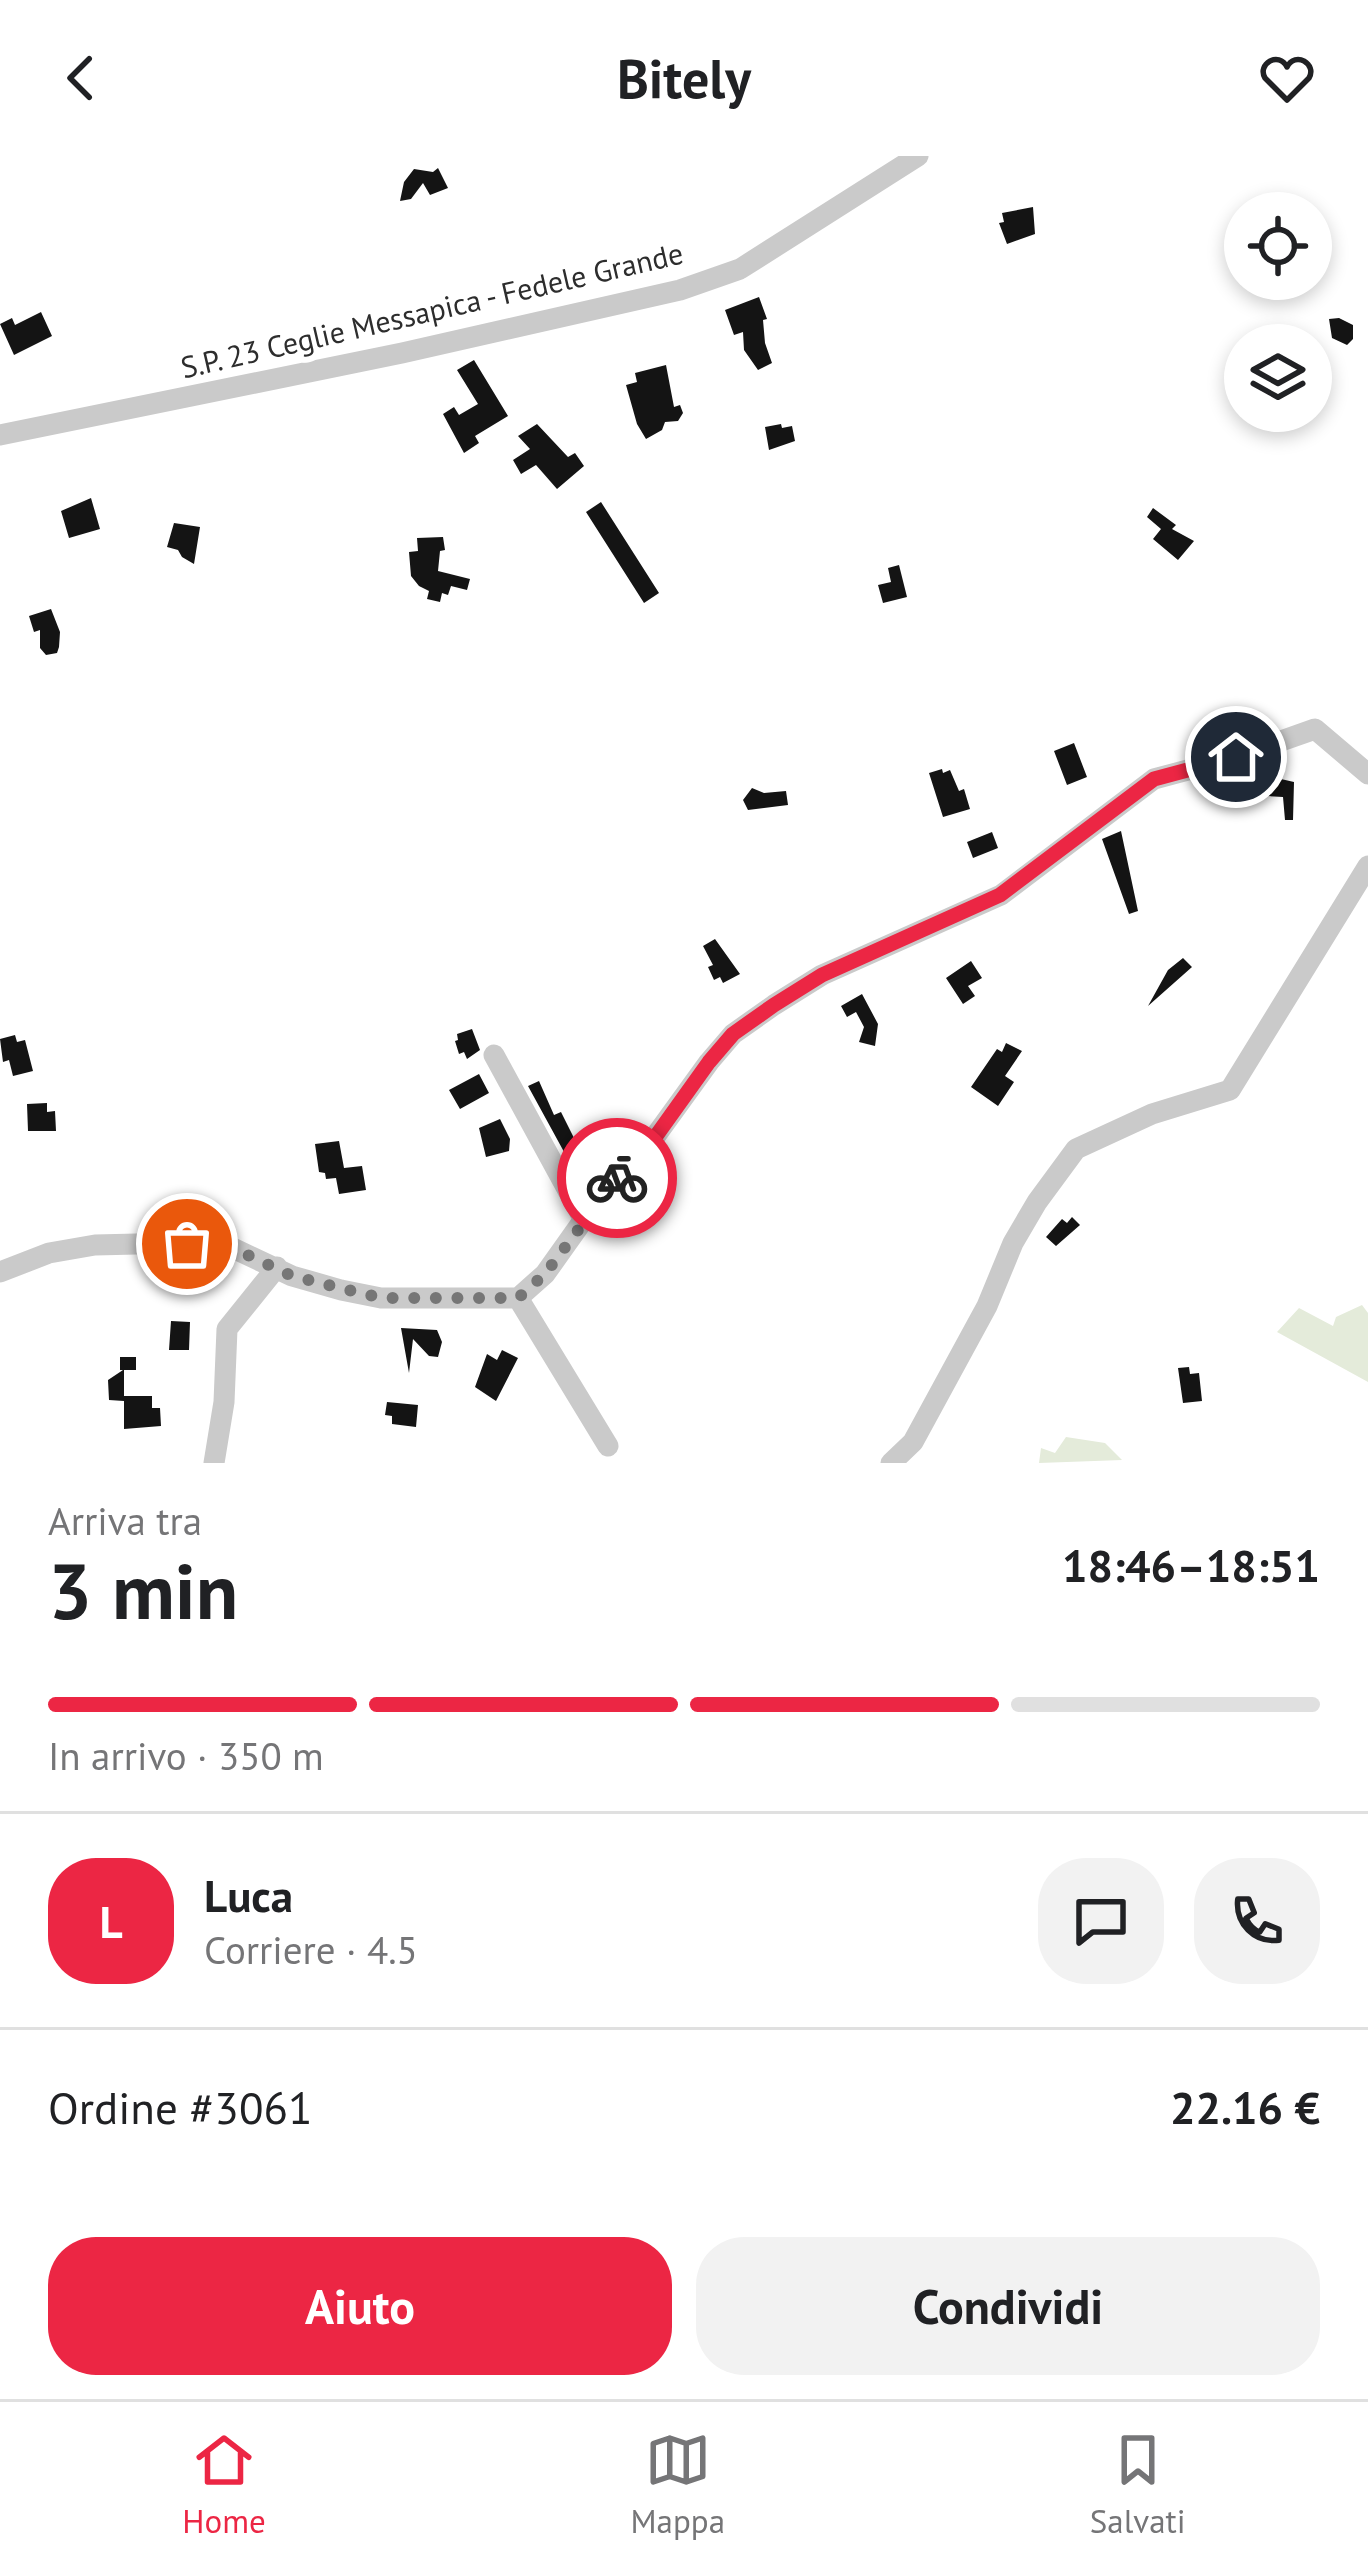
<!DOCTYPE html>
<html lang="it">
<head>
<meta charset="utf-8">
<style>
  body { margin:0; font-family:"PT Sans",sans-serif; background:#f2f2f2; color:#202124; height:100vh; display:flex; flex-direction:column; font-size:45px; white-space:nowrap }
  * { box-sizing:border-box; margin:0 }
  p { font-size:39px; color:#757577 }
  .icon { flex:none; width:66px; height:66px; fill:none; stroke:currentColor; stroke-width:2; stroke-linecap:round; stroke-linejoin:round }
  .map { position:relative; height:1307px; overflow:hidden }
  .sheet { display:flex; flex-direction:column; background:#fff; flex:1 }
  .sheet>* { flex:none }
  .fabs { position:absolute; left:1224px; top:36px; display:grid; gap:24px }
  .fabs a { display:grid; place-items:center; width:108px; height:108px; border-radius:50%; background:#fff; box-shadow:0 6px 18px #0003; font-size:60px }
  .pin { position:absolute; display:grid; place-items:center; width:102px; height:102px; color:#fff; margin:-51px; border:6px solid #fff; border-radius:50%; box-shadow:0 3px 12px #0007 }
  .courier { position:absolute; display:grid; place-items:center; width:120px; height:120px; margin:-60px; border:9px solid #ec2644; border-radius:50%; background:#fff; color:#222; box-shadow:0 3px 15px #0007 }
  .summary em { font-style:normal; font-weight:600 }
  .summary div { display:flex; flex-direction:column-reverse }
  .summary { display:flex; align-items:center; justify-content:space-between; height:204px; padding:0 48px }
  h1 { font-size:78px; font-weight:600; line-height:90px }
  .bar { display:grid; grid-template-columns:repeat(4,1fr); gap:18px 12px; align-content:center; height:144px; padding:0 48px }
  .bar i { height:15px; border-radius:9px; background:#e0e0e0 }
  .bar .active { background:#ec2644 }
  .bar p { grid-column:span 4 }
  .line { display:flex; align-items:center; gap:30px; padding:0 48px; border-top:3px solid #e0e0e0 }
  .line div { flex:1 }
  .round { display:grid; place-items:center; flex:none; width:126px; height:126px; border-radius:48px; background:#f2f2f2 }
  .action { display:flex; gap:24px; margin-top:auto; padding:24px 48px }
  .action a { flex:1; height:138px; border-radius:48px; background:#ec2644; color:#fff; font-size:48px; font-weight:600; line-height:138px; text-align:center }
  .action a+a { background:#f2f2f2; color:#202124 }
  header { display:flex; justify-content:space-between; align-items:center; height:156px; padding:0 48px; background:#fff; font-size:54px; font-weight:600 }
  .tab-bar { display:flex; justify-content:space-around; align-items:center; height:168px; border-top:3px solid #e0e0e0; background:#fff; font-size:33px; color:#757577 }
  .tab-bar a { display:grid; justify-items:center; gap:6px }
  .tab-bar .active { color:#ec2644 }
  .map>svg:first-child { display:block }
  .green { fill:#e4ebda }
  .building { fill:#141414 }
  .lines { fill:none; stroke-linecap:round; stroke-linejoin:round }
  .minor { stroke:#cacaca; stroke-width:21 }
  .done { stroke:#767676; stroke-width:12; stroke-dasharray:0 21.6 }
  .route { stroke:#ec2644; stroke-width:15 }
  .labels { text-anchor:middle; stroke-width:12; stroke-linejoin:round; paint-order:stroke }
  .street-label { font-size:30px; fill:#2d2d2d; stroke:#fff }
</style>
</head>
<body>
<header><svg class="icon" aria-label="back" viewBox="0 0 24 24"><path d="M15 5l-7 7 7 7"/></svg>Bitely<svg class="icon" aria-label="heart" viewBox="0 0 24 24"><path d="M12 20l-8-8c-3-5 5-10 8-4 3-6 11-1 8 4z"/></svg></header>
<div class="map">
<svg width="1368" height="1307" viewBox="0 0 1368 1307">
  <rect width="100%" height="100%" fill="#fff"/>
  <path class="green" d="M 1362,1149 L 1368,1157 L 1368,1226 L 1277,1176 L 1299,1152 L 1333,1170 L 1336,1161 Z
    M 1066,1281 L 1105,1287 L 1122,1304 L 1039,1307 L 1041,1292 L 1055,1297 Z"/>
  <path class="building" d="M 438,12 L 448,32 L 430,39 L 423,27 L 411,43 L 400,45 L 404,26 L 414,13 L 433,16 Z
    M 1033,51 L 1035,78 L 1007,88 L 999,67 L 1004,66 L 1002,57 Z
    M 759,141 L 767,163 L 763,164 L 765,187 L 772,207 L 758,214 L 744,194 L 743,176 L 734,179 L 725,154 Z
    M 41,156 L 52,180 L 14,199 L 0,168 L 12,162 L 15,169 Z
    M 1339,162 L 1353,169 L 1353,183 L 1347,189 L 1332,182 L 1329,163 Z
    M 474,204 L 508,260 L 475,280 L 479,287 L 464,297 L 443,258 L 454,251 L 459,259 L 478,248 L 457,214 Z
    M 666,209 L 674,251 L 680,249 L 683,257 L 678,265 L 665,266 L 662,274 L 646,283 L 637,268 L 626,229 L 637,226 L 635,217 Z
    M 537,268 L 568,301 L 575,297 L 584,310 L 557,333 L 536,309 L 521,318 L 513,304 L 530,293 L 518,280 Z
    M 781,268 L 782,272 L 792,270 L 795,285 L 769,294 L 765,271 Z
    M 91,342 L 100,373 L 69,382 L 61,355 Z
    M 601,346 L 659,437 L 644,447 L 586,356 Z
    M 1153,352 L 1176,369 L 1172,373 L 1194,385 L 1178,404 L 1153,383 L 1161,373 L 1147,361 Z
    M 174,367 L 200,371 L 194,408 L 182,401 L 178,394 L 167,391 Z
    M 443,381 L 445,394 L 440,395 L 438,415 L 470,423 L 467,434 L 451,430 L 448,439 L 442,437 L 440,446 L 427,443 L 429,435 L 419,430 L 411,420 L 409,396 L 418,395 L 417,382 Z
    M 899,409 L 907,441 L 883,447 L 878,429 L 891,426 L 888,412 Z
    M 51,453 L 60,476 L 59,491 L 57,497 L 46,499 L 40,492 L 40,474 L 34,476 L 29,460 Z
    M 1074,587 L 1087,621 L 1067,629 L 1054,595 Z
    M 942,613 L 943,617 L 950,614 L 959,635 L 964,633 L 970,653 L 943,661 L 929,617 Z
    M 1268,620 L 1294,626 L 1293,664 L 1285,664 L 1283,641 L 1267,640 Z
    M 752,632 L 764,637 L 786,635 L 788,649 L 748,654 L 743,644 Z
    M 1121,675 L 1138,755 L 1129,758 L 1102,683 Z
    M 992,676 L 998,692 L 973,702 L 967,686 Z
    M 715,783 L 740,818 L 723,827 L 720,821 L 714,824 L 708,811 L 713,809 L 703,790 Z
    M 1183,802 L 1192,811 L 1148,850 L 1168,814 Z
    M 971,805 L 982,822 L 968,830 L 975,840 L 963,848 L 946,822 Z
    M 862,838 L 878,868 L 875,890 L 859,886 L 864,871 L 856,856 L 847,861 L 841,850 Z
    M 472,873 L 480,894 L 467,903 L 464,896 L 459,898 L 455,885 L 458,884 L 457,878 Z
    M 15,879 L 17,886 L 25,884 L 33,915 L 13,920 L 9,904 L 3,906 L 0,883 Z
    M 1006,887 L 1022,895 L 1005,920 L 1014,926 L 998,950 L 971,931 L 997,893 L 1002,896 Z
    M 479,918 L 489,937 L 460,953 L 449,934 Z
    M 539,925 L 554,959 L 561,956 L 582,998 L 569,1005 L 528,930 Z
    M 47,947 L 47,956 L 55,955 L 56,975 L 28,975 L 27,948 Z
    M 500,963 L 510,983 L 509,995 L 486,1001 L 479,972 Z
    M 339,985 L 344,1012 L 362,1010 L 366,1034 L 339,1038 L 336,1022 L 326,1023 L 325,1017 L 319,1016 L 315,988 Z
    M 1072,1061 L 1080,1069 L 1056,1090 L 1046,1081 L 1062,1063 L 1067,1067 Z
    M 171,1165 L 190,1166 L 189,1194 L 169,1194 Z
    M 401,1172 L 437,1174 L 442,1186 L 438,1201 L 429,1200 L 413,1183 L 409,1217 Z
    M 502,1194 L 518,1202 L 496,1245 L 475,1231 L 487,1198 L 497,1204 Z
    M 120,1201 L 136,1201 L 136,1214 L 124,1214 L 124,1245 L 109,1244 L 108,1224 L 123,1214 L 120,1214 Z
    M 1189,1211 L 1190,1218 L 1199,1217 L 1202,1245 L 1183,1247 L 1178,1212 Z
    M 124,1240 L 152,1240 L 152,1252 L 160,1252 L 161,1270 L 124,1273 Z
    M 387,1246 L 418,1249 L 416,1271 L 392,1268 L 392,1260 L 385,1259 Z"/>
  <g class="lines">
    <path class="minor" d="M 0,279 L 402,197 L 680,134 L 740,113 L 918,0
      M 494,899 L 584,1064
      M 0,1116 L 49,1097 L 95,1089 L 220,1086 L 292,1120 L 341,1134 L 381,1142 L 518,1142 L 545,1118 L 604,1035 L 646,993 L 709,906 L 733,878 L 774,849 L 822,819 L 1001,739 L 1154,623 L 1236,601 L 1315,573 L 1368,618
      M 518,1142 L 608,1290
      M 214,1307 L 224,1246 L 227,1173 L 277,1111
      M 891,1307 L 913,1286 L 987,1150 L 1013,1087 L 1037,1046 L 1076,993 L 1152,958 L 1230,934 L 1368,710"/>
  </g>
  <g class="lines">
    <path class="done" d="M 187,1088 L 220,1086 L 292,1120 L 381,1142 L 518,1142 L 545,1118 L 617,1022"/>
    <path class="route" d="M 617,1022 L 646,994 L 709,906 L 733,878 L 774,849 L 822,819 L 1000,739 L 1154,623 L 1236,601"/>
  </g>
  <g class="labels">
    <g class="street-label">
      <text transform="translate(432 155) rotate(-13)" y="10">S.P. 23 Ceglie Messapica - Fedele Grande</text>
    </g>
  </g>
</svg>
<div class="fabs">
<a><svg class="icon" aria-label="locate" viewBox="0 0 24 24"><circle cx="12" cy="12" r="6"/><path d="M12 2v4M12 18v4M2 12h4M18 12h4"/></svg></a>
<a><svg class="icon" aria-label="layers" viewBox="0 0 24 24"><path d="M12 4l9 5-9 5-9-5zM3 14l9 5 9-5"/></svg></a>
</div>
<div class="pin" style="left:187px;top:1088px;background:#ea580c"><svg class="icon" aria-label="bag" viewBox="0 0 24 24"><path d="M5 8h14l-1 12H6zM9 8a3 3 0 0 1 6 0"/></svg></div>
<div class="pin" style="left:1236px;top:601px;background:#1f2937"><svg class="icon" aria-label="home" viewBox="0 0 24 24"><path d="M3 11l9-7 9 7M6 9v11h12V9"/></svg></div>
<div class="courier" style="left:617px;top:1022px"><svg class="icon" aria-label="bike" viewBox="0 0 24 24"><circle cx="6" cy="16" r="4"/><circle cx="18" cy="16" r="4"/><path d="M6 16l4-8h5l3 8M10 8l3 8H6M13 5h3"/></svg></div>
</div>
<section class="sheet">
<div class="summary"><div><h1>3 min</h1><p>Arriva tra</p></div><em>18:46–18:51</em></div>
<div class="bar"><i class="active"></i><i class="active"></i><i class="active"></i><i></i><p>In arrivo · 350 m</p></div>
<div class="line" style="height:216px"><b class="round" style="background:#ec2644;color:#fff">L</b><div><b>Luca</b><p>Corriere · 4.5</p></div><a class="round"><svg class="icon" aria-label="chat" viewBox="0 0 24 24"><path d="M4 5h16v11H9l-5 4z"/></svg></a><a class="round"><svg class="icon" aria-label="phone" viewBox="0 0 24 24"><path d="M5 4h4l2 5-3 2q2 4 5 5l2-3 5 2v4C11 20 4 13 5 4z"/></svg></a></div>
<div class="line" style="height:156px"><div>Ordine #3061</div><b>22.16 €</b></div>
<div class="action"><a>Aiuto</a><a>Condividi</a></div>
</section>
<nav class="tab-bar">
<a class="active"><svg class="icon" aria-label="home" viewBox="0 0 24 24"><path d="M3 11l9-7 9 7M6 9v11h12V9"/></svg>Home</a>
<a><svg class="icon" aria-label="map" viewBox="0 0 24 24"><path d="M3 6l6-2 6 2 6-2v14l-6 2-6-2-6 2zM9 4v14M15 6v14"/></svg>Mappa</a>
<a><svg class="icon" aria-label="saved" viewBox="0 0 24 24"><path d="M7 4h10v16l-5-4-5 4z"/></svg>Salvati</a>
</nav>
</body>
</html>
